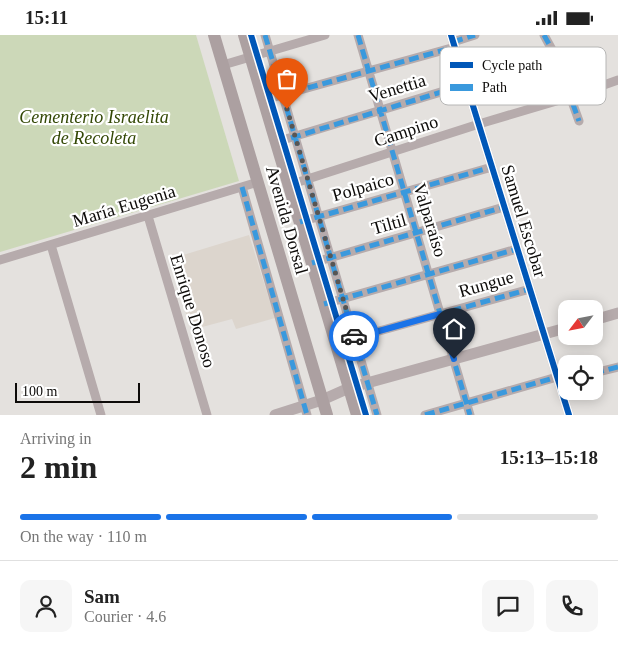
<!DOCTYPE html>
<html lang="en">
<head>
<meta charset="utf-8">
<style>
  body { margin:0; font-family:Georgia,serif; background:#f6f6f6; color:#222; height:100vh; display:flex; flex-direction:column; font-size:19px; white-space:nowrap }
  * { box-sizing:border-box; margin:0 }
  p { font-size:16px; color:#767676 }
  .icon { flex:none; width:28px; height:28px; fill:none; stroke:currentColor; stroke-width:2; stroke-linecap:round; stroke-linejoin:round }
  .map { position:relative; height:380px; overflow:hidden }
  .panel { display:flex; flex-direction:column; background:#fff; flex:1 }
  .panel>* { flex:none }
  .needle { width:32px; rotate:238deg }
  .buttons { position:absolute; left:558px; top:265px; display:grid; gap:10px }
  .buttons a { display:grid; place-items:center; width:45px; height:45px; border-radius:10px; background:#fff; box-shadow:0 2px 12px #0003; font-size:25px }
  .scale { position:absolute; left:15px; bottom:12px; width:125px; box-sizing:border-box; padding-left:5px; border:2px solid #0d0b09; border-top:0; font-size:14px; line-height:18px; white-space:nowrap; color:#0d0b09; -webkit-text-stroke:4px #fff; paint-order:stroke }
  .pin { position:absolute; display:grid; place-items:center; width:42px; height:42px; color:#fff; margin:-51px -21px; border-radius:50% 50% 50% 0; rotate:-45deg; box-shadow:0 0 5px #0007 }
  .pin .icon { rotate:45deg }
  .courier { position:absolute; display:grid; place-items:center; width:50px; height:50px; margin:-25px; border:4px solid #1a73e8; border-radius:50%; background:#fff; color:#222; box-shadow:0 1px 6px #0007 }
  .summary em { font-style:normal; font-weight:700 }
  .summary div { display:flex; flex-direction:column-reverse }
  .summary { display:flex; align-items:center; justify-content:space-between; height:85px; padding:0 20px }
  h1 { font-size:32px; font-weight:700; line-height:38px }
  .bar { display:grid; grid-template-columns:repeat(4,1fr); gap:8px 5px; align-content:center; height:60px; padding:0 20px }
  .bar i { height:6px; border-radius:4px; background:#e0e0e0 }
  .bar .selected { background:#1a73e8 }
  .bar p { grid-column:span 4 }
  .line { display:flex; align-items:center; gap:12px; padding:0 20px; border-top:1px solid #e0e0e0 }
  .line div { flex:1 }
  .round { display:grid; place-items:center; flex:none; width:52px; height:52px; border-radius:10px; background:#f6f6f6 }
  .status { display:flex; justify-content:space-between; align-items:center; height:35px; padding:0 25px; background:#fff; direction:ltr }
  .status svg { height:14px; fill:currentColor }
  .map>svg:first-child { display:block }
  .built { fill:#dcd5cd }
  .green { fill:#ccd8b8 }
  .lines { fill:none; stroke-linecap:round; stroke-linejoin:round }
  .minor { stroke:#b6abac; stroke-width:9 }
  .tertiary { stroke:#b6abac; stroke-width:11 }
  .secondary { stroke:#aca0a1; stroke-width:12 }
  .quiet { stroke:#3a99dd; stroke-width:5; stroke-dasharray:10 5; stroke-linecap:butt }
  .cycleway-casing { stroke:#fff; stroke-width:9 }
  .cycleway { stroke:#0057b8; stroke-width:6 }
  .done { stroke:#585654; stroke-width:5; stroke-dasharray:0 9 }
  .route { stroke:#1a73e8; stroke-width:6 }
  .labels { text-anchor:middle; stroke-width:4.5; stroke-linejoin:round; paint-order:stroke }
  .street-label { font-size:18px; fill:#0d0b09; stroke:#fff }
  .park-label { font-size:18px; font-style:italic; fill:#324704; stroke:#fff }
  .key { fill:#fff; stroke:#b6b6b5; stroke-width:1 }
  .key-label { font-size:14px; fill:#0d0b09 }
</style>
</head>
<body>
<div class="status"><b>15:11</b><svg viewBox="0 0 49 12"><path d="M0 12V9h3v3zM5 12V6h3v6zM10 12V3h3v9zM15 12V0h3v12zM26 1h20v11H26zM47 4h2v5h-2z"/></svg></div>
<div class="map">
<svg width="618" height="380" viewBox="0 0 618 380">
  <rect width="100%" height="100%" fill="#e4e1de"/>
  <path class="built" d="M 249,200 L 275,283 L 236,294 L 232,284 L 191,295 L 170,224 Z"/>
  <path class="green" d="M 0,0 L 196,0 L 239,146 L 0,217 Z"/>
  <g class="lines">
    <path class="minor" d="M 265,0 L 377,380
      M 358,0 L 470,380
      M 451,0 L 569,380
      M 544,0 L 556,22 L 579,86
      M 453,7 L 475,0
      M 223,30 L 325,0
      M 264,65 L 455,12
      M 276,107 L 556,22
      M 289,150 L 479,89 L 570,62 L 618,45
      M 242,152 L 307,380
      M 148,181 L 207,380
      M 300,187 L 492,132
      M 51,210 L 101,380
      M 0,225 L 258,147
      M 312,228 L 504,172
      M 324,269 L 517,214
      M 336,308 L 530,254
      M 594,338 L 618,332
      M 425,380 L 557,342"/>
    <path class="tertiary" d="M 594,285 L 618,278
      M 275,380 L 322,365 L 349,353 L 566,293"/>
    <path class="secondary" d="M 214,0 L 327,380
      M 244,0 L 357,380"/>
    <path class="quiet" d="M 265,0 L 377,380
      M 358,0 L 470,380
      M 544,0 L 556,22 L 579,86
      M 453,7 L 475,0
      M 279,61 L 455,12
      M 291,103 L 556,22
      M 242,152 L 307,380
      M 300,187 L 492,132
      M 312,228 L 504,172
      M 324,269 L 517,214
      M 336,308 L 530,254
      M 594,338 L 618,332
      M 425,380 L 557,342"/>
    <defs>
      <path id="cycleway" d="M 251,0 L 366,380
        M 451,0 L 569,380"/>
    </defs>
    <use href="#cycleway" class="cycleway-casing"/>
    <use href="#cycleway" class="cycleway"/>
  </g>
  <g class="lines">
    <path class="done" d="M 287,74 L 354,301"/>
    <path class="route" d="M 354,301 L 354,303 L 440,279 L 454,324"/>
  </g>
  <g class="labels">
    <g class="street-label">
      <text transform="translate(397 53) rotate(-17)" y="6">Venettia</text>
      <text transform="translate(406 96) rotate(-18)" y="6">Campino</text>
      <text transform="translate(363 152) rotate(-16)" y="6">Polpaico</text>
      <text transform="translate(124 171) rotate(-17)" y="6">María Eugenia</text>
      <text transform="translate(287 185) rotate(74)" y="6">Avenida Dorsal</text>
      <text transform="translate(430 185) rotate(73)" y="6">Valparaíso</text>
      <text transform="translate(524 186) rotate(73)" y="6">Samuel Escobar</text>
      <text transform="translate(389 189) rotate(-16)" y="6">Tiltil</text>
      <text transform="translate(486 249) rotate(-16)" y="6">Rungue</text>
      <text transform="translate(193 276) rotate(73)" y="6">Enrique Donoso</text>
    </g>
    <g class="park-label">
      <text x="94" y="88">Cementerio Israelita<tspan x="94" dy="21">de Recoleta</tspan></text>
    </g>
  </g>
  <rect x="440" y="12" width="166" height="58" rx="8" class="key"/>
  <rect x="450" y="27" width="23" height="6" fill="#0057b8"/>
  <rect x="450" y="49" width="23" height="7" fill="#3a99dd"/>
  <g class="key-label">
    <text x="482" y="35">Cycle path</text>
    <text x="482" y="57">Path</text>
  </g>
</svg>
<div class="buttons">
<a><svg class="needle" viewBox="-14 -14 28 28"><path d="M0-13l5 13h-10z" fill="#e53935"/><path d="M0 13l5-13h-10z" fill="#767676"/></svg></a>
<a><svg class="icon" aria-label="locate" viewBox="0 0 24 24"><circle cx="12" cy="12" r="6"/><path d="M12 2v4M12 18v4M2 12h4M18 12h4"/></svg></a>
</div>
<div class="scale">100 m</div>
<div class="pin" style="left:287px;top:74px;background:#ea580c"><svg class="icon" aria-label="bag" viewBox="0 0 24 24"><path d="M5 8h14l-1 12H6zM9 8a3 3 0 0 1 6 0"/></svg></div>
<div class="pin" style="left:454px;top:324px;background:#1f2937"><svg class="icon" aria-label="home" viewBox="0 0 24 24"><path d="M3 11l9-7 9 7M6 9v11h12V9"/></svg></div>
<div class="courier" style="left:354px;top:301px"><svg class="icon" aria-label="car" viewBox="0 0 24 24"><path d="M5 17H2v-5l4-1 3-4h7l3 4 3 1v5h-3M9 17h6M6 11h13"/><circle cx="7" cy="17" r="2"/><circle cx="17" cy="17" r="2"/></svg></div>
</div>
<section class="panel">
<div class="summary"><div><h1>2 min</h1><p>Arriving in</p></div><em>15:13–15:18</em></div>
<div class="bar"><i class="selected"></i><i class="selected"></i><i class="selected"></i><i></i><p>On the way · 110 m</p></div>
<div class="line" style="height:90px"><a class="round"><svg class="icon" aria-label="person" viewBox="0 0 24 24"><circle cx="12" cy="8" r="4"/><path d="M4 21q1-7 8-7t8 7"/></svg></a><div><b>Sam</b><p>Courier · 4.6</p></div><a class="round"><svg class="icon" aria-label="chat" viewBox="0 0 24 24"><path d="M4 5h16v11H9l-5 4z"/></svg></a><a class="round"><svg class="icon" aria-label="phone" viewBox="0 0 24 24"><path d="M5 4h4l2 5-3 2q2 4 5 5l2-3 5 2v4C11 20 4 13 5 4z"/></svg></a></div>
</section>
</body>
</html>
